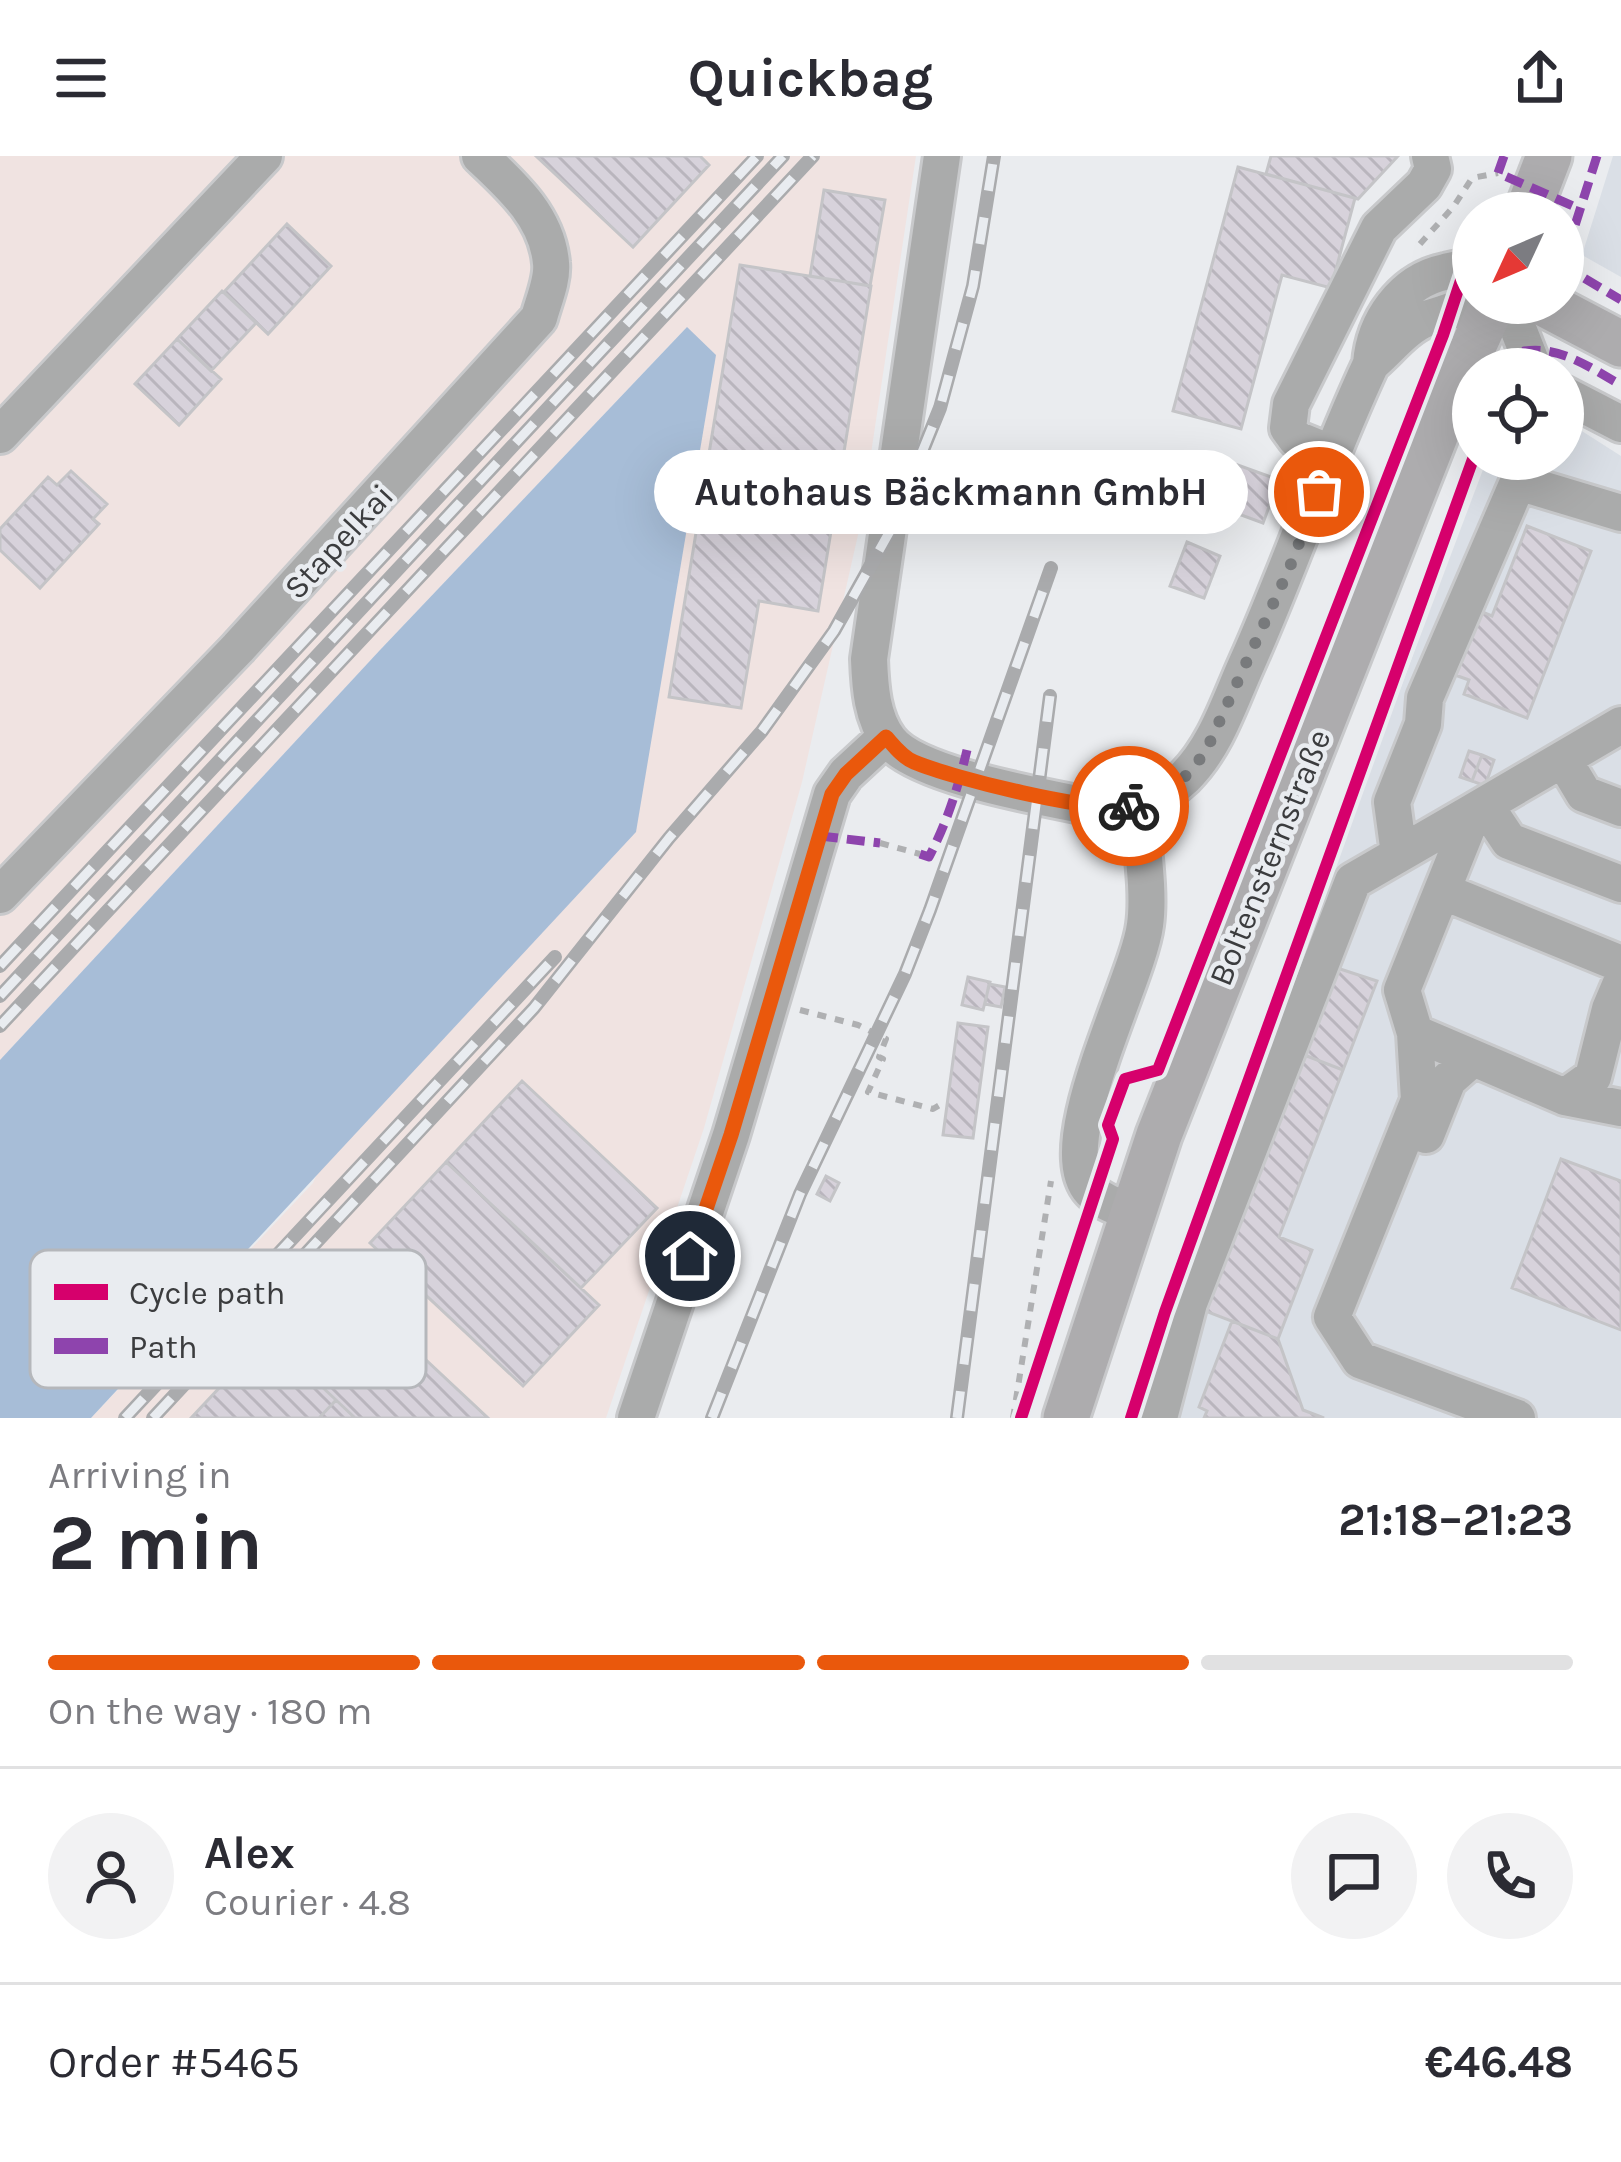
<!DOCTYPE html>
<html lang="en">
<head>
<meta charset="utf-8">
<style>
  body { margin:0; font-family:Karla,sans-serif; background:#f2f2f3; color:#2b2b33; height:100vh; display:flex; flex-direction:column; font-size:45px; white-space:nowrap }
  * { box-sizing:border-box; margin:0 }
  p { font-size:39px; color:#7c7c81 }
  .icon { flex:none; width:66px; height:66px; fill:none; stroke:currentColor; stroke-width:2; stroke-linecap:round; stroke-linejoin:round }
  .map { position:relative; height:1262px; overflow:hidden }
  .panel { display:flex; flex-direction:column; background:#fff; flex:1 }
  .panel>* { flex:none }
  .needle { width:78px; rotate:226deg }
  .tools { position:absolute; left:1452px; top:36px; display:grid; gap:24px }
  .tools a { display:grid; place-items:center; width:132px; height:132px; border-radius:50%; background:#fff; box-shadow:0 12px 48px #0002; font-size:60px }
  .pin { position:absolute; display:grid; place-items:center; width:102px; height:102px; color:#fff; margin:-51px; border:6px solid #fff; border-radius:50%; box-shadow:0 3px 12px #0007 }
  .courier { position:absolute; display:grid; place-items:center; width:120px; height:120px; margin:-60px; border:9px solid #ea580c; border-radius:50%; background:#fff; color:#222; box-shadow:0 3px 15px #0007 }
  .bubble { position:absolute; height:84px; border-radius:42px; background:#fff; box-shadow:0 12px 48px #0002; font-size:39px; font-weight:700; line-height:84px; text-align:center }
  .summary em { font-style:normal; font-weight:700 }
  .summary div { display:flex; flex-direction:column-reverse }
  .summary { display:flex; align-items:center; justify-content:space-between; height:204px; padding:0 48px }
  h1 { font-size:78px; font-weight:700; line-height:90px }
  .bar { display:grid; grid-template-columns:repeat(4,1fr); gap:18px 12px; align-content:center; height:144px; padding:0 48px }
  .bar i { height:15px; border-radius:9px; background:#e1e1e2 }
  .bar .on { background:#ea580c }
  .bar p { grid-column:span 4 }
  .line { display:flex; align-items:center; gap:30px; padding:0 48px; border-top:3px solid #e1e1e2 }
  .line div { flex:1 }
  .round { display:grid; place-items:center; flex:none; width:126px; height:126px; border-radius:63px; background:#f2f2f3 }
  header { display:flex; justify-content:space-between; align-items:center; height:156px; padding:0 48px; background:#fff; font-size:54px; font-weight:700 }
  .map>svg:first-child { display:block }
  .built { fill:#dadfe6 }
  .industrial { fill:#f0e3e1 }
  .water { fill:#a7bdd7 }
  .building { fill:url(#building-back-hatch); stroke:#c4c4c7; stroke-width:3 }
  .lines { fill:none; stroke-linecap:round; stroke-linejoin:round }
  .minor-casing { stroke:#c8c9cb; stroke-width:42 }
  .major-casing { stroke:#c8c9cb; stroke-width:51 }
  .path { stroke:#afb0b2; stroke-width:6; stroke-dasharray:9 9; stroke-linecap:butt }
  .minor { stroke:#aaabab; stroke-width:36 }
  .major { stroke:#adacae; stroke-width:45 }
  .rail-casing { stroke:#aaabad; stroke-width:14 }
  .rail { stroke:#e9ecf0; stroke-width:9; stroke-dasharray:27; stroke-linecap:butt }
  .quiet { stroke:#8e44ad; stroke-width:9; stroke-dasharray:18 9; stroke-linecap:butt }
  .cycleway-casing { stroke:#e9ecf0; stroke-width:20 }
  .cycleway { stroke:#d6006c; stroke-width:12 }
  .done { stroke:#787a7c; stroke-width:12; stroke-dasharray:0 21.6 }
  .route { stroke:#ea580c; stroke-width:15 }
  .labels { text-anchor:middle; stroke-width:9; stroke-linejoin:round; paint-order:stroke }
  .street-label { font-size:33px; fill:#3b3c3e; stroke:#e9ecf0 }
  .key { fill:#e9ecf0; stroke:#b5b7bb; stroke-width:3 }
  .key-label { font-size:33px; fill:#3b3c3e }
</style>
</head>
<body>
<header><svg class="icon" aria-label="menu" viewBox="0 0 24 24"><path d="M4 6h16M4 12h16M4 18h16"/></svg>Quickbag<svg class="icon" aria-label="share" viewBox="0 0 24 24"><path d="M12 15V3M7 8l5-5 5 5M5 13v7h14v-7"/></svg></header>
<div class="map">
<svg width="1621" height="1262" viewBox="0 0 1621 1262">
  <defs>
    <pattern id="building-back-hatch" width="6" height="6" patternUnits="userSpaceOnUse" patternTransform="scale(3)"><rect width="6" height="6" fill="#d7d2db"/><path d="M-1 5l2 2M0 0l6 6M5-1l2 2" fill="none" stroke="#b9b5bd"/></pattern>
  </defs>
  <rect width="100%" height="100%" fill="#eaecef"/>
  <path class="built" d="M 1613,0 L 1621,0 L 1621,121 L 1582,99 Z
    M 1563,263 L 1621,300 L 1621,1262 L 1139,1262 L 1174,1154 L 1334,709 L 1487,303 L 1563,303 Z"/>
  <path class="industrial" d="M 0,0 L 916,0 L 860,370 L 802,626 L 704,972 L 606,1262 L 91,1262 L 313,1027 L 687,171 L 380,494 L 0,904 Z"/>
  <path class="water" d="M 687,171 L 716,199 L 636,676 L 91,1262 L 0,1262 L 0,904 L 380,494 Z"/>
  <path class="building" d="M 536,0 L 700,0 L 709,9 L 633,91 Z
    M 1271,0 L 1398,0 L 1358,43 L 1266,18 Z
    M 1238,11 L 1355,42 L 1331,132 L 1282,119 L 1241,273 L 1173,255 Z
    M 824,34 L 885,44 L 870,130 L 810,120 Z
    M 287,68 L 331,110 L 268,178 L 224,136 Z
    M 740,109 L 871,130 L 818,455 L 759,445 L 741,552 L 669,541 Z
    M 222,135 L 256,167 L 211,215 L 177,183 Z
    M 177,183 L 221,223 L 179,269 L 135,228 Z
    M 1210,299 L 1279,324 L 1263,367 L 1195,342 Z
    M 71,315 L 107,348 L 93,363 L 99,368 L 40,432 L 0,394 L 0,373 L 48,321 L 57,329 Z
    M 1527,370 L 1591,395 L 1527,562 L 1464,538 L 1469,524 L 1455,519 L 1480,455 L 1492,460 Z
    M 1187,386 L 1220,400 L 1204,442 L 1170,430 Z
    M 1469,595 L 1482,599 L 1472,625 L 1460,621 Z
    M 1482,599 L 1494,604 L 1485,630 L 1472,625 Z
    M 1334,811 L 1377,825 L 1343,914 L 1299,897 Z
    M 968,821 L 990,826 L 983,854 L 962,849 Z
    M 989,828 L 1005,831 L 1001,851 L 985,848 Z
    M 958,867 L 988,871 L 973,982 L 943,979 Z
    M 1299,897 L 1343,914 L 1279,1081 L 1312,1094 L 1278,1183 L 1200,1153 Z
    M 522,925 L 657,1052 L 581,1132 L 446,1006 Z
    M 1561,1003 L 1621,1025 L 1621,1174 L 1512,1132 Z
    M 446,1006 L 599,1149 L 523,1230 L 370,1087 Z
    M 826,1020 L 839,1027 L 830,1045 L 817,1038 Z
    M 348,1131 L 488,1262 L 355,1262 L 336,1244 L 287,1198 Z
    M 1232,1165 L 1278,1183 L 1303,1254 L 1324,1262 L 1204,1262 L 1207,1255 L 1199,1251 Z
    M 268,1180 L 336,1244 L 319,1262 L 191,1262 Z
    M 336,1244 L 355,1262 L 319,1262 Z"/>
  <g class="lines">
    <defs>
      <path id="minor" d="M 942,0 L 869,503 C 870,531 872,562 889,584 C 916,620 1045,641 1092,651 C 1127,653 1159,646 1185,621 C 1216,590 1229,547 1247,507 C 1291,409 1325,306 1371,208 C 1374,166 1402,125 1445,116 C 1457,113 1462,111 1473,116
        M 1508,147 L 1534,213
        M 1371,208 C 1388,194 1405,171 1426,163 C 1443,157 1457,155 1473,145
        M 1563,238 L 1621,268
        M 0,279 L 264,0
        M 1333,298 L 1296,283 L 1288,272 L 1291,248 L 1379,72 L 1424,29 L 1433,13 L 1430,0
        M 1621,569 L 1474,655 L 1402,834 L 1415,877 L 1565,941 L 1593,921 L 1610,853 L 1621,827
        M 1563,603 L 1584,638 L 1621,652
        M 1485,649 L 1509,685 L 1621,728
        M 1399,698 L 1392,646 L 1423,568 L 1425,542 L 1518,326 L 1621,357
        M 1442,735 L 1621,808
        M 0,739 L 238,492 L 539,162 C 543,146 553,124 551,107 C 547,61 512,30 480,0
        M 1415,877 L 1419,944 L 1332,1161 L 1360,1204 L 1517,1262
        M 1565,941 L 1621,952
        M 1426,979 L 1448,924 L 1473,902
        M 1131,1057 C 1119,1051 1100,1045 1091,1035 C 1049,989 1138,825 1145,769 C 1150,734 1141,685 1139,648
        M 636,1262 L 731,979 L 832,638 L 846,618 L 886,581
        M 1159,1262 L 1189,1147 L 1353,725 L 1474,655"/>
      <path id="major" d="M 1527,57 L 1549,0
        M 1543,147 L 1621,188
        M 1066,1262 L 1159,979 L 1450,242 L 1493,147"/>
    </defs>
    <use href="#minor" class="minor-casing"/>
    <use href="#major" class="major-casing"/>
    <path class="path" d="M 1420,88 L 1454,50 L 1472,22 L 1498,17
      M 880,687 L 920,698
      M 800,854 L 858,869 L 886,883 L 879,901 L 883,903 L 868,936 L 933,953 L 943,947
      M 1013,1262 L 1051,1025"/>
    <use href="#minor" class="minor"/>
    <use href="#major" class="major"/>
    <defs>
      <path id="rail" d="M 0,810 L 757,0
        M 0,840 L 783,0
        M 0,870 L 813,0
        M 125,1262 L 555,801
        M 153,1262 L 534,852 L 669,682 L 762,575 L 834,475 L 890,375 L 940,252 L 973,130 L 994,0
        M 712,1262 L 800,1038 L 905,818 L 930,754 L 1051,412
        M 957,1262 L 1050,540"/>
    </defs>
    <use href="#rail" class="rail-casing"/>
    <use href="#rail" class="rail"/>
    <path class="quiet" d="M 1504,0 L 1498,17 L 1580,53
      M 1597,0 L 1565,101 L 1584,122 L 1621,144
      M 1504,213 L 1515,197 C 1555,186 1587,210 1621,229
      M 820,680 L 880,687
      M 920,698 L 929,701 C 947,666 958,632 967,594"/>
    <defs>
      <path id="cycleway" d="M 1021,1262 L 1113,983 L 1108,969 L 1125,923 L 1158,914 L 1443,179 L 1473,88
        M 1131,1262 L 1165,1156 L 1473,303"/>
    </defs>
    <use href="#cycleway" class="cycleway-casing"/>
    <use href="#cycleway" class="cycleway"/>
  </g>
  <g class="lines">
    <path class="done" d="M 1129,650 L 1162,638 L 1183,623 L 1205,597 L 1289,413 L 1319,336"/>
    <path class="route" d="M 690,1100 L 731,979 L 832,638 L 846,618 L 886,581 C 894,590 902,601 914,606 C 952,622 1092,657 1129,650"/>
  </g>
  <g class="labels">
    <g class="street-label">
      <text transform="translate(338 385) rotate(-47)" y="12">Stapelkai</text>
      <text transform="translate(1269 701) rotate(-68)" y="12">Boltensternstraße</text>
    </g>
  </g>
  <rect x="30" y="1094" width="396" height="138" rx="18" class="key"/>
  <rect x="54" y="1128" width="54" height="16" fill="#d6006c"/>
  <rect x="54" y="1182" width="54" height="16" fill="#8e44ad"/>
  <g class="key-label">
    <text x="129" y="1148">Cycle path</text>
    <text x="129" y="1202">Path</text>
  </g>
</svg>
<div class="tools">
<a><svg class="needle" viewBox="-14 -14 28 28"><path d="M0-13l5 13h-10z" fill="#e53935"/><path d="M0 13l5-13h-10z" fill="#7c7c81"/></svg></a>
<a><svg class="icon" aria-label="locate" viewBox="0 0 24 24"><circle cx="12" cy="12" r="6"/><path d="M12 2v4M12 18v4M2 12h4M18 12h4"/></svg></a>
</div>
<div class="pin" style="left:1319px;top:336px;background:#ea580c"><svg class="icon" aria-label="bag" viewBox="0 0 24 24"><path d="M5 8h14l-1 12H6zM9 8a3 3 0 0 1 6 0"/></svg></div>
<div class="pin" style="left:690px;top:1100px;background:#1f2937"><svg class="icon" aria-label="home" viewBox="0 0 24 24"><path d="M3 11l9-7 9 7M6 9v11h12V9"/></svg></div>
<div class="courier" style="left:1129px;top:650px"><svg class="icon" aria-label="bike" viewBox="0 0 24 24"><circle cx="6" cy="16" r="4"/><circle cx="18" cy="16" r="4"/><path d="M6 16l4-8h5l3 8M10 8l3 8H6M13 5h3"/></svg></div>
<div class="bubble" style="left:654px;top:294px;width:594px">Autohaus Bäckmann GmbH</div>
</div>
<section class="panel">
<div class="summary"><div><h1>2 min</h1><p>Arriving in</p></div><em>21:18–21:23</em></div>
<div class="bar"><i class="on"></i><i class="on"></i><i class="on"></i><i></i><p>On the way · 180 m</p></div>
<div class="line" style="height:216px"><a class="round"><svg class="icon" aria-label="person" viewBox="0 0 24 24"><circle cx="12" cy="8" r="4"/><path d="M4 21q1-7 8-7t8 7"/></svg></a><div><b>Alex</b><p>Courier · 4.8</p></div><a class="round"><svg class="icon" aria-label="chat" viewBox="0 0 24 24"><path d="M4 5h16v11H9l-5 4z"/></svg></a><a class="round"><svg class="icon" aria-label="phone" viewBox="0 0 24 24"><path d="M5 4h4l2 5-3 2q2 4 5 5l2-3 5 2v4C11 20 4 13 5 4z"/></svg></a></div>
<div class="line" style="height:156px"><div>Order #5465</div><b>€46.48</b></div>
</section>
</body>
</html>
